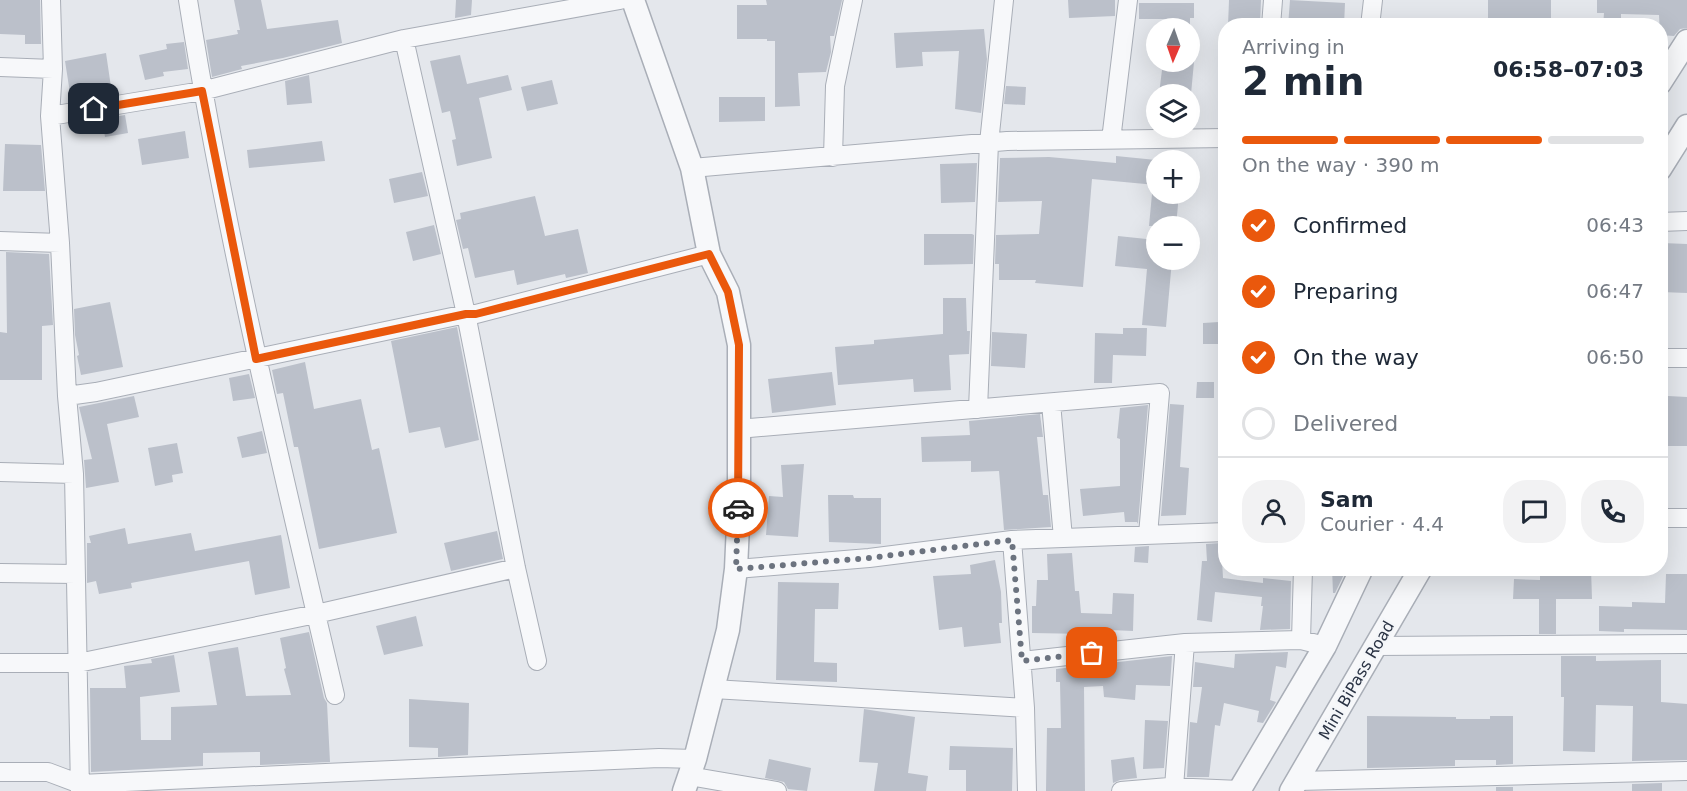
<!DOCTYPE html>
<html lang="en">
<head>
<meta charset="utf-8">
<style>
  body { margin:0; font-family:"DejaVu Sans",sans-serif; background:#f2f2f3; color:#1f2937; height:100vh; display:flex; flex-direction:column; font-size:22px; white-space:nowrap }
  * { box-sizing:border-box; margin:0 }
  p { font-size:20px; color:#747a83 }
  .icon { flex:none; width:33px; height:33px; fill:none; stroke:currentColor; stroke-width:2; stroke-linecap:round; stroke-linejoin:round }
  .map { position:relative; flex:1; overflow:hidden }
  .details { position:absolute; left:1218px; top:18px; width:450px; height:558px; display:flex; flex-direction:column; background:#fff; border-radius:24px; box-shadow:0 6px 24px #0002 }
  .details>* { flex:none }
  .needle { width:39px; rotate:182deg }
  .buttons { position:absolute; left:1146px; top:18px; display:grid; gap:12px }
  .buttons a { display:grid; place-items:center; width:54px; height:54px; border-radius:50%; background:#fff; box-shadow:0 6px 24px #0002; font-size:30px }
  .pin { position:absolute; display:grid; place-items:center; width:51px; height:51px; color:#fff; margin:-26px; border-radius:12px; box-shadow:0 3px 9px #0006 }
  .courier { position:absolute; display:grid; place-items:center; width:60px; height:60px; margin:-30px; border:4px solid #ea580c; border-radius:50%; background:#fff; color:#222; box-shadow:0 2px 8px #0007 }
  .headline em { font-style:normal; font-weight:800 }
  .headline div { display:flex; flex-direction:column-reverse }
  .headline { display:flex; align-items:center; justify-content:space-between; height:102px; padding:0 24px }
  h1 { font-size:39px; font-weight:800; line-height:45px }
  .bar { display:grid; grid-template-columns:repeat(4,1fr); gap:9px 6px; align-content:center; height:72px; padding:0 24px }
  .bar i { height:8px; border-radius:4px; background:#e0e1e3 }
  .bar .current { background:#ea580c }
  .bar p { grid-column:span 4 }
  .line { display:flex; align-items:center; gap:15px; padding:0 24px; border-top:2px solid #e0e1e3 }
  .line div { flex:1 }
  .round { display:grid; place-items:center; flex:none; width:63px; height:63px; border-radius:24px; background:#f2f2f3 }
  ol { padding:0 24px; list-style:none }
  li { display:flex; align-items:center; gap:18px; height:66px }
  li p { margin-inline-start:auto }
  li .icon { padding:6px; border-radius:50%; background:#ea580c; color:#fff; stroke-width:4 }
  li:last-child { color:#747a83 }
  li i { width:33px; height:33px; border:3px solid #e0e1e3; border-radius:50% }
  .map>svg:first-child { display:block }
  .building { fill:#bbc0ca }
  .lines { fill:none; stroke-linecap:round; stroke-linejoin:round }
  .minor-casing { stroke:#a9aeb7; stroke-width:20 }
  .tertiary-casing { stroke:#a9aeb7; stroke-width:25 }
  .minor { stroke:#f7f8fa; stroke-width:18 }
  .tertiary { stroke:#f7f8fa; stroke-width:22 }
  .done { stroke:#6c737f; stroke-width:6; stroke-dasharray:0 10.8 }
  .route { stroke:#ea580c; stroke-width:8 }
  .labels { text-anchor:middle; stroke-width:5; stroke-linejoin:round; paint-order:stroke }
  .street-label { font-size:16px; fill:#2b3445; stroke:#f4f6f9 }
</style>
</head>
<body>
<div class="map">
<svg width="1687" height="791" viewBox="0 0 1687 791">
  <rect width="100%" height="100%" fill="#e4e7ec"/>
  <path class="building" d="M 0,0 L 40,0 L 41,44 L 25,44 L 25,35 L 0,34 Z
    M 234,0 L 261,0 L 267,29 L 338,20 L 342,43 L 283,58 L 241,66 L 242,69 L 212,77 L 206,40 L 238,34 L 237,30 L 240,30 Z
    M 456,0 L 472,0 L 471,15 L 455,18 Z
    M 766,0 L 842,0 L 834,36 L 830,36 L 831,52 L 826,72 L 798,73 L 800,106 L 775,107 L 775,41 L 767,41 L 767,39 L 737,39 L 737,5 L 767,5 Z
    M 1068,0 L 1115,0 L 1115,16 L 1069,18 Z
    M 1229,0 L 1261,0 L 1260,26 L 1228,26 Z
    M 1290,0 L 1345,3 L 1344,26 L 1288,26 Z
    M 1488,0 L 1551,0 L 1551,26 L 1488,26 Z
    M 1597,0 L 1687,0 L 1687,28 L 1680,29 L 1674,36 L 1660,35 L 1659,15 L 1621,14 L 1621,26 L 1603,26 L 1604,13 L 1597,13 Z
    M 1139,3 L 1194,3 L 1194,18 L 1190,18 L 1190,28 L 1171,28 L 1171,19 L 1139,19 Z
    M 984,29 L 987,59 L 981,113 L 955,109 L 959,51 L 922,52 L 923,66 L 896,68 L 894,33 Z
    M 184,42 L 188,69 L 163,72 L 164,76 L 145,80 L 139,55 L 167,49 L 166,44 Z
    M 106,53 L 111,87 L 70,93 L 65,61 Z
    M 460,55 L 467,84 L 508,75 L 512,90 L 479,98 L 492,158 L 457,166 L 452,140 L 456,139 L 450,111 L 442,113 L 430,61 Z
    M 1163,62 L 1194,62 L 1191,94 L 1159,94 Z
    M 309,75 L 312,103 L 287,105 L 285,81 Z
    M 552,80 L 558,104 L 527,111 L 521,87 Z
    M 1006,86 L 1026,87 L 1025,105 L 1004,104 Z
    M 719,97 L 765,97 L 765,121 L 719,122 Z
    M 125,115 L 128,133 L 105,137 L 102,119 Z
    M 185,131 L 189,158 L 142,165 L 138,139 Z
    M 322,141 L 325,161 L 249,168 L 247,150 Z
    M 5,144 L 41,145 L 45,191 L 3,191 Z
    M 1116,156 L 1156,160 L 1156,185 L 1092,179 L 1083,287 L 1035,283 L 1036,280 L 999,280 L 999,264 L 995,264 L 996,235 L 1039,234 L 1042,201 L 998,202 L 1000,158 L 1049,157 L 1116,163 Z
    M 977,163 L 975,202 L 941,203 L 940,164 Z
    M 422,172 L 428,196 L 394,203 L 389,179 Z
    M 1152,194 L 1179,194 L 1176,226 L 1149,226 Z
    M 535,196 L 545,236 L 578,229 L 588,273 L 566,278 L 565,274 L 517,285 L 514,270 L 475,278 L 468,248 L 463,249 L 456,220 L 461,219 L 460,213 Z
    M 434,225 L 441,254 L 413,261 L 406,232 Z
    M 924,234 L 972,234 L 974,235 L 973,264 L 924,265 Z
    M 1118,236 L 1156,240 L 1156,260 L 1172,260 L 1166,327 L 1142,325 L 1147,269 L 1115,266 Z
    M 1662,243 L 1687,244 L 1687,293 L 1661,292 Z
    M 6,252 L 49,254 L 53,325 L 42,326 L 42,380 L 0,380 L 0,332 L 7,333 Z
    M 943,298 L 966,298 L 967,331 L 970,331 L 969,354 L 949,355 L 951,390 L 914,392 L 913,379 L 838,385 L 835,347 L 874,344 L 874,340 L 943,334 Z
    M 110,302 L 123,367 L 81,375 L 77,356 L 79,355 L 75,335 L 74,309 Z
    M 1219,322 L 1220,344 L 1203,344 L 1203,323 Z
    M 457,327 L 479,440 L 445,448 L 440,427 L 409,433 L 391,341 Z
    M 1123,328 L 1147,328 L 1146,356 L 1113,355 L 1112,383 L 1094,383 L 1095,333 L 1123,334 Z
    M 992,332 L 1027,334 L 1025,368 L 991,366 Z
    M 305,362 L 314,409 L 361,399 L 372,450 L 379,448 L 397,533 L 319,549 L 298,447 L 294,447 L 283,393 L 277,394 L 272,370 Z
    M 832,372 L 836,405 L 772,413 L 768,379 Z
    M 249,374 L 255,398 L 233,401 L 229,378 Z
    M 1197,382 L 1214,382 L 1214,398 L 1196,398 Z
    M 134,396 L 139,417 L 107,424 L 119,482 L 86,488 L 84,460 L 92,459 L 79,407 Z
    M 1668,396 L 1687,397 L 1687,446 L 1660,446 L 1660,431 L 1668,431 Z
    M 1170,404 L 1184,405 L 1180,467 L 1189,468 L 1186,515 L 1161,516 Z
    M 1148,405 L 1138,524 L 1137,522 L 1125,522 L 1124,512 L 1083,516 L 1080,489 L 1120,486 L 1120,439 L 1117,438 L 1120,408 Z
    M 1040,414 L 1043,437 L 1037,437 L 1043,495 L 1048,495 L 1051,527 L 1004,530 L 999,471 L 971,472 L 971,461 L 922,462 L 921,437 L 970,435 L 969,421 Z
    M 262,431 L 267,453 L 242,458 L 237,437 Z
    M 177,443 L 183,473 L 172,475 L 173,482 L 155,486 L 148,448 Z
    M 804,464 L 798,537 L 766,535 L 769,496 L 783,497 L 781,465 Z
    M 828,495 L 853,495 L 854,498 L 881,498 L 881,544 L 829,542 Z
    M 125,528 L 128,544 L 191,533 L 195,551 L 281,535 L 290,588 L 255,595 L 249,561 L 131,583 L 132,588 L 99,594 L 96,581 L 87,583 L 87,543 L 91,543 L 89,536 Z
    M 497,531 L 503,559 L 451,571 L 444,543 Z
    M 1221,543 L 1223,578 L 1263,583 L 1263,578 L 1291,581 L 1290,629 L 1260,630 L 1263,606 L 1261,606 L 1262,597 L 1215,592 L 1212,622 L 1197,620 L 1202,561 L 1207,561 L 1206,544 Z
    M 1149,546 L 1148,563 L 1134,562 L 1135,547 Z
    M 1072,553 L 1075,591 L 1079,591 L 1081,613 L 1112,614 L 1113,593 L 1134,594 L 1133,631 L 1087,629 L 1086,634 L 1032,633 L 1032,606 L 1036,606 L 1037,580 L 1048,580 L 1047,554 Z
    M 995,560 L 1001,592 L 1002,623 L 999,623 L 1001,643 L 964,647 L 962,627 L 939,630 L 933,576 L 971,574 L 970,565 Z
    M 1332,568 L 1347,568 L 1335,593 L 1333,593 Z
    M 1540,568 L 1591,568 L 1592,599 L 1556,599 L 1556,634 L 1539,634 L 1539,599 L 1513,599 L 1514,579 L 1540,580 Z
    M 1666,574 L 1687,574 L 1687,630 L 1624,629 L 1624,632 L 1599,631 L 1599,606 L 1632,607 L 1632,602 L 1665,603 Z
    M 778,582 L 839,583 L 838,609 L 815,609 L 814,662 L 837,663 L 837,682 L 776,680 Z
    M 416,616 L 423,646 L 384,655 L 376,626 Z
    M 309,632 L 324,698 L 327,703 L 330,762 L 260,765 L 260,752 L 203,753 L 203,766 L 91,772 L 90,688 L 126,688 L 124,666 L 152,663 L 151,659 L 174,655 L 180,692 L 140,697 L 141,740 L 171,740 L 171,707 L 217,705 L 208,652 L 238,647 L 246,696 L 291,695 L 284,669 L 286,668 L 280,638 Z
    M 1288,652 L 1286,668 L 1276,666 L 1270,700 L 1276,702 L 1263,723 L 1257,722 L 1259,711 L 1224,703 L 1220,726 L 1215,725 L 1209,777 L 1187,777 L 1190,722 L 1197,723 L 1202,687 L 1193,687 L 1195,662 L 1234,668 L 1235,654 Z
    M 1172,656 L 1170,686 L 1136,685 L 1135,700 L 1104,697 L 1103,686 L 1084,687 L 1085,791 L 1046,791 L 1047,728 L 1061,728 L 1060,682 L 1056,682 L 1056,669 Z
    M 1561,656 L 1596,656 L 1596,661 L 1661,660 L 1661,702 L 1687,704 L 1687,760 L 1632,761 L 1633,706 L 1596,705 L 1595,752 L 1563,751 L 1564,697 L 1561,697 Z
    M 409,699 L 469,703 L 468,755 L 438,757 L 438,748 L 409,747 Z
    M 864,709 L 915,717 L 908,773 L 928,776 L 926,791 L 874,791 L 878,763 L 859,762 Z
    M 1367,716 L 1456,717 L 1456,719 L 1490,719 L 1490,716 L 1513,716 L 1513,764 L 1496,765 L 1496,760 L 1455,760 L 1455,766 L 1367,768 Z
    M 1145,720 L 1168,721 L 1164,768 L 1143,769 Z
    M 950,746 L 1013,748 L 1012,791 L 966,791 L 966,770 L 949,770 Z
    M 1134,757 L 1137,778 L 1120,780 L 1113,783 L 1111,760 Z
    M 769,759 L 811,768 L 807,791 L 788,789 L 784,782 L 765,778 Z
    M 1662,783 L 1662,791 L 1632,791 L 1632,784 Z
    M 1496,787 L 1513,787 L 1513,791 L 1496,791 Z"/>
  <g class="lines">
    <defs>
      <path id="minor" d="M 51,0 L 53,69 L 50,116 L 60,243 L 67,396 L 74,474 L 80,791
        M 188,0 C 225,234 281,464 335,695
        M 1271,26 L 1273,0
        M 1370,26 L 1373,0
        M 404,39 L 466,314 L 516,568 L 537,661
        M 0,67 L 53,69
        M 50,116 L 202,91 L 404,39 L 620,0
        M 1111,140 L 1128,0
        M 833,157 L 835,86 L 853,0
        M 692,168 L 1007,141 L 1226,138
        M 1660,222 L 1687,221
        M 0,241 L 60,243
        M 1660,358 L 1687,358
        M 67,396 L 96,392 L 466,314 L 476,314 L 709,254
        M 1051,403 L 1063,538
        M 978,409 L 989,143 L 1004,0
        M 738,429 L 1160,393 L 1148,535
        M 0,472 L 74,474
        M 1660,518 L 1687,518
        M 1012,540 L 1025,708 L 1027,791
        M 736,569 L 869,558 L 1012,540 L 1226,532
        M 0,573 L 76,574
        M 1301,640 L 1303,568
        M 1376,646 L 1687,644
        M 1022,661 L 1185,643 L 1301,640 L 1325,646
        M 0,663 L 78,663 L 316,614 L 516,568
        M 713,689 L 1025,708
        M 0,772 L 48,772 L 80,784 L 659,758 L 695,759
        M 689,776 L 777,791
        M 1298,781 L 1687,771
        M 1174,787 L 1185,643
        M 1121,791 L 1169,787 L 1240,790"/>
      <path id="tertiary" d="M 633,0 L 692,168 L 709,254 L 728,292 L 739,345 L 739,503 L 736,569 L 728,630 L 695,759 L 684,791
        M 1660,83 L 1687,41
        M 1660,169 L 1687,126
        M 1239,791 L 1325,646 L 1362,568
        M 1291,791 L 1421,568"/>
    </defs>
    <use href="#minor" class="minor-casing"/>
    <use href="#tertiary" class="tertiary-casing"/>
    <use href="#minor" class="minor"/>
    <use href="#tertiary" class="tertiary"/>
  </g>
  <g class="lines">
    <path class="done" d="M 738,508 L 736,569 L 869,558 L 1012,540 L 1022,661 L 1092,653"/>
    <path class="route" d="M 94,109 L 202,91 L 256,359 L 466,314 L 476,314 L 709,254 L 728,292 L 739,345 L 738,508"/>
  </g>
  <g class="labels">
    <g class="street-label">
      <text transform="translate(1356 680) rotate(-60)" y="6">Mini BiPass Road</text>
    </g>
  </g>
</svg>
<div class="buttons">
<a><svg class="needle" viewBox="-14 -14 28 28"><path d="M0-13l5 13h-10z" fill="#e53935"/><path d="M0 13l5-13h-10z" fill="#747a83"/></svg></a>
<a><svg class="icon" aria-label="layers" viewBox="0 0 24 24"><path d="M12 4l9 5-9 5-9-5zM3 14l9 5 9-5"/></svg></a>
<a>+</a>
<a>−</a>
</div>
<div class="pin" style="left:1092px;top:653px;background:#ea580c"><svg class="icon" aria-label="bag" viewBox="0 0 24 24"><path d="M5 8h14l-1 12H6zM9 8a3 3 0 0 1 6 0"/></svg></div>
<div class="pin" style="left:94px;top:109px;background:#1f2937"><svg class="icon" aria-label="home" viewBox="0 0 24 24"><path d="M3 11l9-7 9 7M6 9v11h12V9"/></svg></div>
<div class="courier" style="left:738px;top:508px"><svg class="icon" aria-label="car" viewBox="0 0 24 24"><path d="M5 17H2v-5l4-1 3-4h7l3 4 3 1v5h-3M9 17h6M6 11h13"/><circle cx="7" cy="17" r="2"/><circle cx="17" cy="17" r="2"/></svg></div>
<section class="details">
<div class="headline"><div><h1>2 min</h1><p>Arriving in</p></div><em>06:58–07:03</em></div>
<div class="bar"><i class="current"></i><i class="current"></i><i class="current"></i><i></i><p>On the way · 390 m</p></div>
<ol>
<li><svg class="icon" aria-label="check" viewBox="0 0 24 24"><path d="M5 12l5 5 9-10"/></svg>Confirmed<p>06:43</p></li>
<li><svg class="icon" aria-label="check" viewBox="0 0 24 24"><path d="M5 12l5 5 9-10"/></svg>Preparing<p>06:47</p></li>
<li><svg class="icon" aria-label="check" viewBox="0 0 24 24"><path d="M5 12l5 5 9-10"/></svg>On the way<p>06:50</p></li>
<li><i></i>Delivered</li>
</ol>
<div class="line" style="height:108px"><a class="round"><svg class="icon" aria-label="person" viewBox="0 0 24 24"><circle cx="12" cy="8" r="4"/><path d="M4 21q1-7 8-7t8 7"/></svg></a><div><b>Sam</b><p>Courier · 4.4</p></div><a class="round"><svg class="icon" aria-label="chat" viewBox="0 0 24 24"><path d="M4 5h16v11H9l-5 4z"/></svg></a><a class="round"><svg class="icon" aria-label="phone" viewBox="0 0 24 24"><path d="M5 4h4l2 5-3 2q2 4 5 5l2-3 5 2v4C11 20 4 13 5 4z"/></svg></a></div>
</section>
</div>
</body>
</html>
